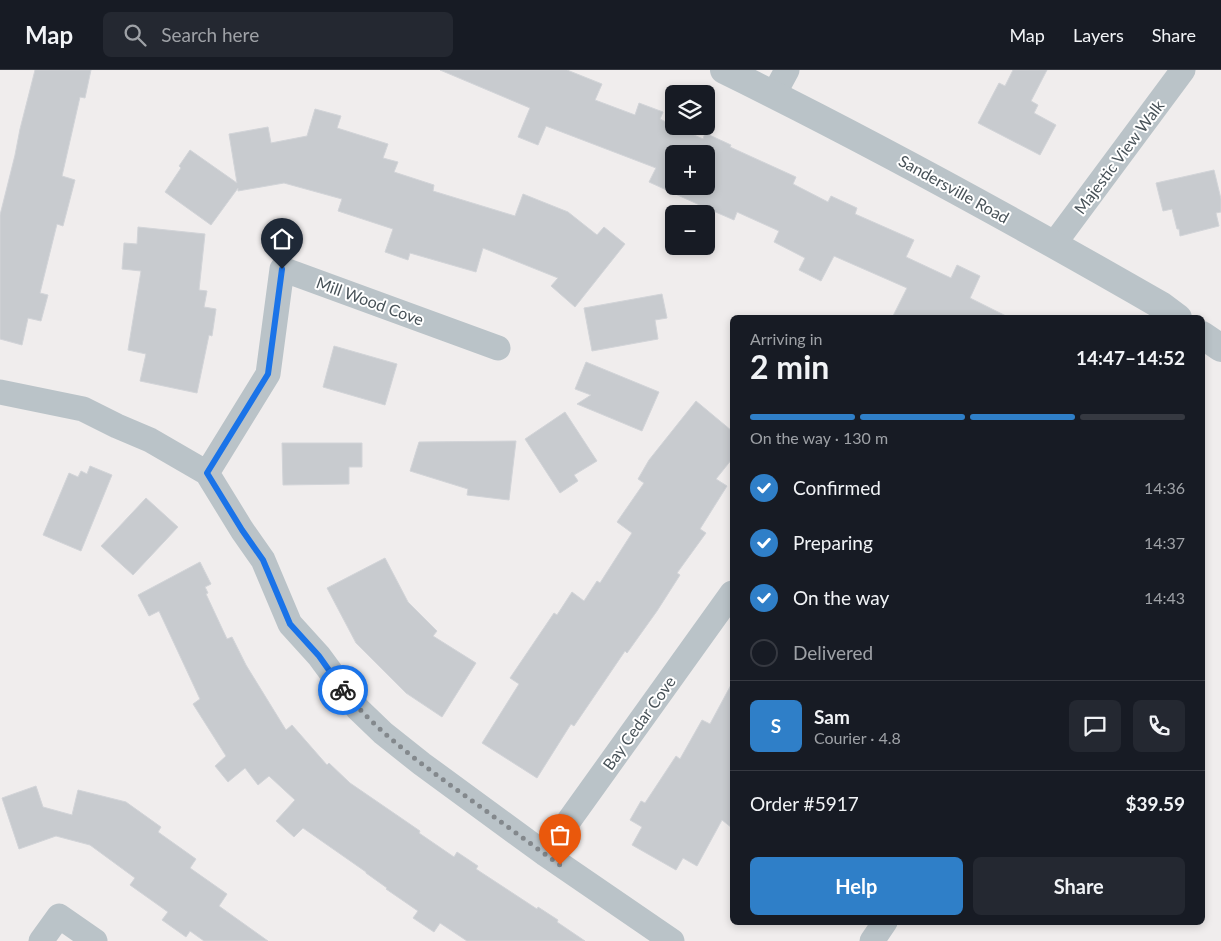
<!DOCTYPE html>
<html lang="en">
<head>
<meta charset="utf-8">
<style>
  body { margin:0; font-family:Lato,sans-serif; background:#242831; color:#f1f3f6; height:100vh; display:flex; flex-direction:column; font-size:19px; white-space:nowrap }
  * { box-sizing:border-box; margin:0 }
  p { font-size:16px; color:#9ea1a6 }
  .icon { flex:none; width:28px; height:28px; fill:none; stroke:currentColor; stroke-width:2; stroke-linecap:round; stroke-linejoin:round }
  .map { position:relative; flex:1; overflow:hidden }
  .drawer { position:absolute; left:730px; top:245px; width:475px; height:610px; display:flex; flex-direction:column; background:#171b24; border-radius:8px; box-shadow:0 2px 8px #0003 }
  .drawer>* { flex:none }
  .controls { position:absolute; left:665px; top:15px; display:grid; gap:10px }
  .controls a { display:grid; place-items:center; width:50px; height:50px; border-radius:8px; background:#171b24; box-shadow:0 2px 8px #0003; font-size:25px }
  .pin { position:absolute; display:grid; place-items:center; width:42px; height:42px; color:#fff; margin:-51px -21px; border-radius:50% 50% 50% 0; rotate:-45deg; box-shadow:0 0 5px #0007 }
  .pin .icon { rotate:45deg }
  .courier { position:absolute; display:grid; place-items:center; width:50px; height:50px; margin:-25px; border:4px solid #1a73e8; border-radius:50%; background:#fff; color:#222; box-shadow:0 1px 6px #0007 }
  .head em { font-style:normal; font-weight:700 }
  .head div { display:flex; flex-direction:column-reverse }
  .head { display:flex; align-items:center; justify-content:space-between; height:85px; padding:0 20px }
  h1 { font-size:32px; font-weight:700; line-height:38px }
  .bar { display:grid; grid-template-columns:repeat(4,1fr); gap:8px 5px; align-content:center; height:60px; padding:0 20px }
  .bar i { height:6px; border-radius:4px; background:#363941 }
  .bar .active { background:#2f7fc8 }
  .bar p { grid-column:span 4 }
  .line { display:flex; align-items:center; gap:12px; padding:0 20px; border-top:1px solid #363941 }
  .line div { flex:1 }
  .round { display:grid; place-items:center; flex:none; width:52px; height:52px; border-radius:8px; background:#242831 }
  ol { padding:0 20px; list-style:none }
  li { display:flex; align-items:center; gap:15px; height:55px }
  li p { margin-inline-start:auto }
  li .icon { padding:5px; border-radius:50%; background:#2f7fc8; color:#fff; stroke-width:4 }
  li:last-child { color:#9ea1a6 }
  li i { width:28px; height:28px; border:2px solid #363941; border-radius:50% }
  .button { display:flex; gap:10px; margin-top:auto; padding:10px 20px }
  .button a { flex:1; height:58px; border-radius:8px; background:#2f7fc8; color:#fff; font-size:20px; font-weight:700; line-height:58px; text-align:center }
  .button a+a { background:#242831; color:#f1f3f6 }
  header { display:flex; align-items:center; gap:30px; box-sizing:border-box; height:70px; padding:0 25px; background:#171b24; border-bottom:1px solid #363941 }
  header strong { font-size:24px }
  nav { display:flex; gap:28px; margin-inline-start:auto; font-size:18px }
  .search { width:350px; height:45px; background:#242831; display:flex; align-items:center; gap:12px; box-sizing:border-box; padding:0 18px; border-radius:8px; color:#9ea1a6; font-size:19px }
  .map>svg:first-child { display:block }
  .building { fill:#c8cbcf; stroke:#d2d4d8; fill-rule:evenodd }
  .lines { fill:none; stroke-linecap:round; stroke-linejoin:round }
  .minor { stroke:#bac3c8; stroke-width:25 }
  .tertiary { stroke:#bac3c8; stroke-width:28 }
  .done { stroke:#83888c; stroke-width:5; stroke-dasharray:0 9 }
  .route { stroke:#1a73e8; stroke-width:6 }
  .labels { text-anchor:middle; stroke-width:4; stroke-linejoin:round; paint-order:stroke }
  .street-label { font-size:16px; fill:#485258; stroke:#fff }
</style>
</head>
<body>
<header>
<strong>Map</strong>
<div class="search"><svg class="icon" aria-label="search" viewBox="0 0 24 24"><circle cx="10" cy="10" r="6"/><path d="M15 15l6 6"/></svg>Search here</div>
<nav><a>Map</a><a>Layers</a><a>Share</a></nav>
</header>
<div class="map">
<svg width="1221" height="871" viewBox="0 0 1221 871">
  <rect width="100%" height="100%" fill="#f0eded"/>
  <path class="building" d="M 35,0 L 91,0 L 85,28 L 80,27 L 62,106 L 75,110 L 63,156 L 57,154 L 40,223 L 48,225 L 41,251 L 28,248 L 22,275 L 0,269 L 0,145 L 15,85 L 20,59 Z
    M 440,0 L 567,0 L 602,14 L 595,30 L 635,45 L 639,33 L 663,42 L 660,49 L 674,56 L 703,69 L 705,63 L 731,75 L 730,77 L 796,107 L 793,114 L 828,132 L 831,126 L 857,138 L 855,144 L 914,170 L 906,187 L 951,208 L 957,195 L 980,206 L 970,228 L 1010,248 L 892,248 L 907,218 L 834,186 L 821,211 L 799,200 L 805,188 L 774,172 L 779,161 L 737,142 L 734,150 L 704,137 L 649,112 L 656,98 L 546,56 L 538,75 L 518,67 L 530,38 ZM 674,84 L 706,84 L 706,116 L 674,116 Z
    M 1013,0 L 1047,0 L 1031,31 L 1038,35 L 1034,43 L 1056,55 L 1040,85 L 978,53 L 999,13 L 1005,16 Z
    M 315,39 L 341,46 L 337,58 L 388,74 L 383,88 L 398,92 L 394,102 L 434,115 L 433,121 L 515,146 L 523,124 L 568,142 L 597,165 L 604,157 L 625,174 L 575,237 L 551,216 L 558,208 L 483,178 L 476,202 L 410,183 L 408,190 L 385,182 L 393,159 L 338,141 L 342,129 L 284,113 L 238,121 L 238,118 L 211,155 L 165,122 L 181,98 L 179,96 L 190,80 L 237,113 L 229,64 L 268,57 L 271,73 L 307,66 Z
    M 1214,100 L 1221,129 L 1221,142 L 1216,143 L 1219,156 L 1180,166 L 1179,159 L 1177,159 L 1172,139 L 1163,141 L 1156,113 Z
    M 138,157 L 205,164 L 199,220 L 207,221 L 204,237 L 216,239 L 212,266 L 209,265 L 197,323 L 140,311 L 146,284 L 128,280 L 141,201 L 122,199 L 124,173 L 137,174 Z
    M 662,224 L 667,248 L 655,250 L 658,269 L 592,281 L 584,238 Z
    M 334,276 L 397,294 L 385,335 L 323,317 Z
    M 586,292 L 659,322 L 642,361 L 577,334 L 591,325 L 575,319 Z
    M 696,331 L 732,361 L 732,389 L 716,409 L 727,416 L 700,459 L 706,463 L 677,503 L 680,505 L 657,541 L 627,583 L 625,581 L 574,656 L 571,654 L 537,708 L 482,673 L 519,614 L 510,608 L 554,543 L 557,545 L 572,522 L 584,531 L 597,511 L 600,513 L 632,463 L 617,452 L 644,413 L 638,409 L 649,390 Z
    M 565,342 L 597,391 L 574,405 L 578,411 L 560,423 L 525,369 Z
    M 516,371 L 509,430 L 467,425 L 468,419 L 410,401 L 419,372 Z
    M 282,373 L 362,373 L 362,397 L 349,397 L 349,414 L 283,415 Z
    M 90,396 L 112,405 L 81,481 L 43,465 L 69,403 L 78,407 L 81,401 L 87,404 Z
    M 146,428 L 178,457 L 133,505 L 101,476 Z
    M 385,488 L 408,532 L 437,561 L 433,566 L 476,593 L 442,647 L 406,623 L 356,573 L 327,518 Z
    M 200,492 L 211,514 L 205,517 L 208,523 L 206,524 L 227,569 L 232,567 L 246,595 L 286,660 L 292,655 L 327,695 L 329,693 L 350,713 L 420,761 L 419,763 L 454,787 L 457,782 L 478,796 L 476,799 L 537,839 L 538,837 L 558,850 L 557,852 L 585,871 L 467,871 L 440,853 L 434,862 L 413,848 L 418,841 L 386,819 L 387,818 L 366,803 L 366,802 L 303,758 L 294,767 L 276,751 L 295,730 L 269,706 L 258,715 L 245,698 L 228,712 L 215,696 L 226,686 L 193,634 L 200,629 L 159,541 L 149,546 L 138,525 Z
    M 732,613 L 732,758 L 722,750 L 697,796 L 683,788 L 676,800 L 632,775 L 642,757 L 630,750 L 641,731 L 645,733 L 676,686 L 680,689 L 702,650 L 710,654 Z
    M 36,716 L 43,737 L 72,745 L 78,720 L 126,732 L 161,757 L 158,762 L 196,789 L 190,798 L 227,824 L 219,836 L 268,871 L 204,871 L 190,861 L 186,867 L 162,850 L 168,842 L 130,815 L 135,808 L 90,775 L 56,766 L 19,779 L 2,728 Z"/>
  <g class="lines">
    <path class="minor" d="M 774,24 L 787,0
      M 1054,174 L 1183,0
      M 0,322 L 83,339 L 117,356 L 150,370 L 207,403 L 242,460 L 263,490 L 290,554 L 319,586 L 358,639 L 383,663 L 422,694 L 545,784 L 672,871
      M 207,403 L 268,304 L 282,199 L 498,278
      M 545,784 L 732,523
      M 41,871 L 59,846 L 95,871
      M 872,871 L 885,852"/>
    <path class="tertiary" d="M 724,0 C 873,73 1018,153 1162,236 L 1178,248
      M 1202,265 L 1221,278"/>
  </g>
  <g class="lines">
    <path class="done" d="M 343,620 C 377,662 420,693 464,725 C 496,748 528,772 560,795"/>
    <path class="route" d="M 282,199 L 268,304 L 207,403 L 242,460 L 263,490 L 290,554 L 319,586 L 343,620"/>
  </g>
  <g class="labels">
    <g class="street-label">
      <text transform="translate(1119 87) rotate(-53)" y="6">Majestic View Walk</text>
      <text transform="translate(954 119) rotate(29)" y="6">Sandersville Road</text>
      <text transform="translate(370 231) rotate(20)" y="6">Mill Wood Cove</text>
      <text transform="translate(639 653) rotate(-54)" y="6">Bay Cedar Cove</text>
    </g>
  </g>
</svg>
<div class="controls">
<a><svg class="icon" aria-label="layers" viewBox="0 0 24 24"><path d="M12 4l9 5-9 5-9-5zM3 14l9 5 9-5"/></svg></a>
<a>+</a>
<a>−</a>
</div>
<div class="pin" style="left:560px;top:795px;background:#ea580c"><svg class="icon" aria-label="bag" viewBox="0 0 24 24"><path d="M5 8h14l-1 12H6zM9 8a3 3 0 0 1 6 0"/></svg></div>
<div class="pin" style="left:282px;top:199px;background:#1f2937"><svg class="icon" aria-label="home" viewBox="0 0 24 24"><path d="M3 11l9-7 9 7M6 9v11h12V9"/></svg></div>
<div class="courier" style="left:343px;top:620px"><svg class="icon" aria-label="bike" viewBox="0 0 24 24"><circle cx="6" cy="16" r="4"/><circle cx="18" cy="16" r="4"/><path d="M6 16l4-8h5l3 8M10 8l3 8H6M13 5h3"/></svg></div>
<section class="drawer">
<div class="head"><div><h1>2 min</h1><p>Arriving in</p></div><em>14:47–14:52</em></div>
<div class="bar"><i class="active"></i><i class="active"></i><i class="active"></i><i></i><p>On the way · 130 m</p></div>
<ol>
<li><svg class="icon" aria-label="check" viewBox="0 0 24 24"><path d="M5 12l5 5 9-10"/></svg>Confirmed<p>14:36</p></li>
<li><svg class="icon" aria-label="check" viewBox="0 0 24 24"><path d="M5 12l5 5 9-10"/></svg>Preparing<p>14:37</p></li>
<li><svg class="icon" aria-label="check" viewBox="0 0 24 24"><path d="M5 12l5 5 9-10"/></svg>On the way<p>14:43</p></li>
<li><i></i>Delivered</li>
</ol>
<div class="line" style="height:90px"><b class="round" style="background:#2f7fc8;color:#fff">S</b><div><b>Sam</b><p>Courier · 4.8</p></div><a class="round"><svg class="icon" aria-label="chat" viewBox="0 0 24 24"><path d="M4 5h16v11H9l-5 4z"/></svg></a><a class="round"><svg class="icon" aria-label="phone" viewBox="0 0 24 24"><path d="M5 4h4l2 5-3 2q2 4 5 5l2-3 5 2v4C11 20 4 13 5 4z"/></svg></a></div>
<div class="line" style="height:65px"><div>Order #5917</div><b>$39.59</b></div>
<div class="button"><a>Help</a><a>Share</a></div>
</section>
</div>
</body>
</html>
